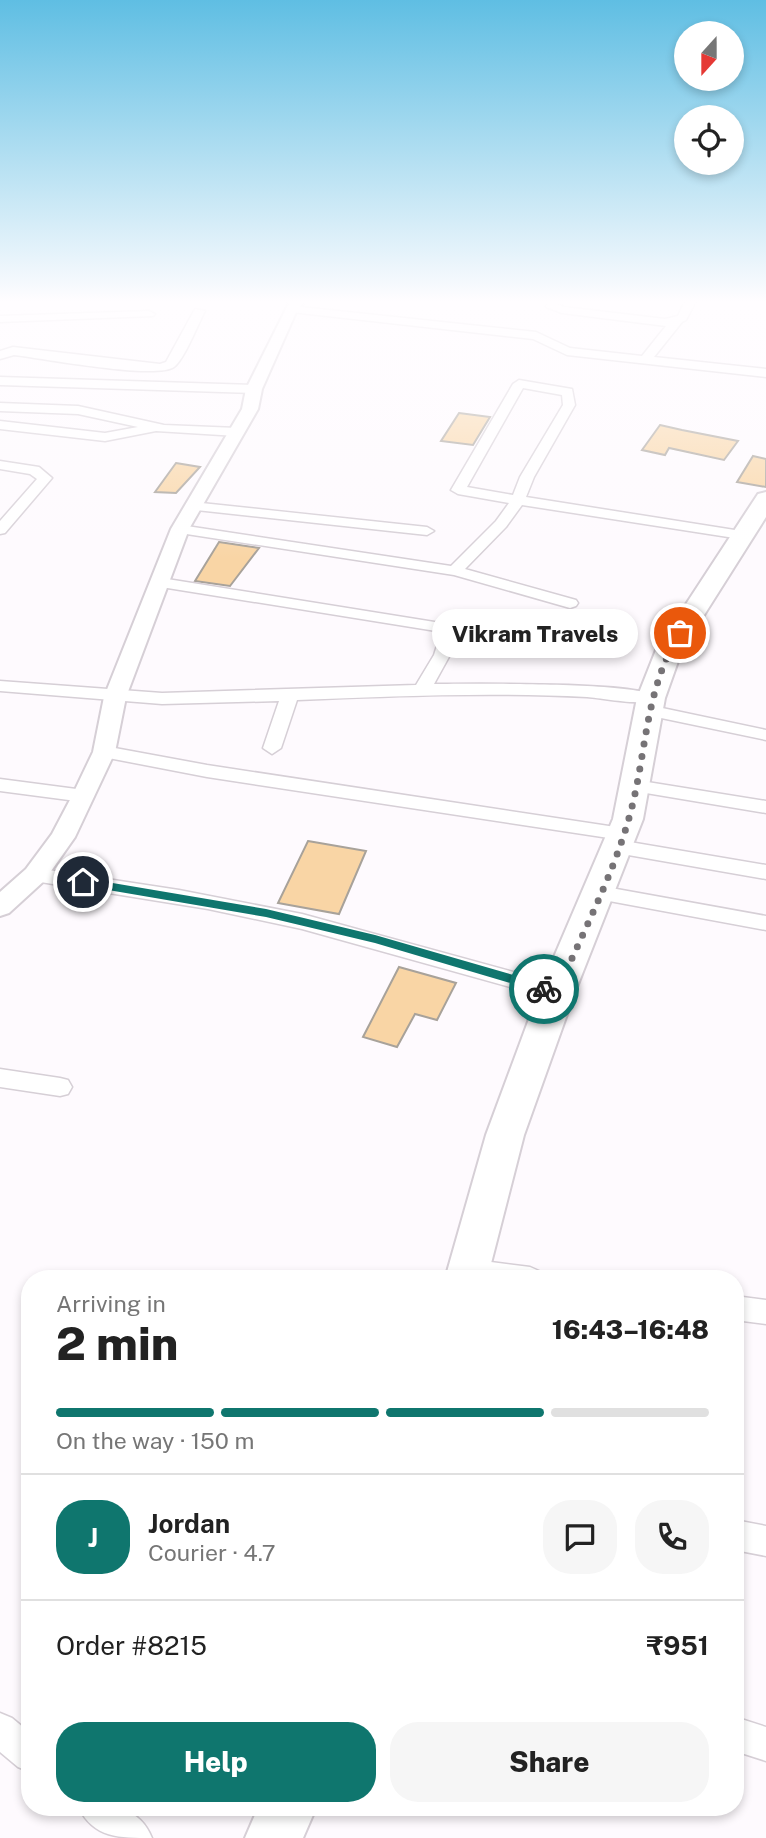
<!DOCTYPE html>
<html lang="en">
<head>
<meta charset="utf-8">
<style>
  body { margin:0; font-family:"Public Sans",sans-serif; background:#f6f6f6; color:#222; height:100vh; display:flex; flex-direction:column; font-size:26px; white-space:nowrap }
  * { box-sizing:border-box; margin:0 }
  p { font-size:23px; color:#767676 }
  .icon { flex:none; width:38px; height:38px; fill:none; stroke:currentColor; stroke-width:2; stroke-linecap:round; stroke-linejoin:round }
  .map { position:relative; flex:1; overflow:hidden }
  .details { position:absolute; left:21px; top:1270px; width:723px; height:546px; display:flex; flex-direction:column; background:#fff; border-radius:28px; box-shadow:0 4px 10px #0003 }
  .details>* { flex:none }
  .needle { width:46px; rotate:201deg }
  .buttons { position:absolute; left:674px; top:21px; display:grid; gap:14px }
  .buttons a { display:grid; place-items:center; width:70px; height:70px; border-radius:50%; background:#fff; box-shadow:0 4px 10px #0003; font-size:35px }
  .pin { position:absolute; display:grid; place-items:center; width:60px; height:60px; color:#fff; margin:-30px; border:4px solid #fff; border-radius:50%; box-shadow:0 2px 7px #0007 }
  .courier { position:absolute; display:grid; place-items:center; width:70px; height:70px; margin:-35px; border:5px solid #0f766e; border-radius:50%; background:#fff; color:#222; box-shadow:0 2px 9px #0007 }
  .bubble { position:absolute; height:49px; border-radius:24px; background:#fff; box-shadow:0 4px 10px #0003; font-size:23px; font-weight:800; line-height:49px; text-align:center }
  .headline em { font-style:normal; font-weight:800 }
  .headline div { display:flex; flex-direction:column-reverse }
  .headline { display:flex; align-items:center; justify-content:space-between; height:119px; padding:0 35px }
  h1 { font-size:46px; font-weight:800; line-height:52px }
  .bar { display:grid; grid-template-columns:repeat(4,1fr); gap:10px 7px; align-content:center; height:84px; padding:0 35px }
  .bar i { height:9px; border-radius:5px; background:#e0e0e0 }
  .bar .on { background:#0f766e }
  .bar p { grid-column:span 4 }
  .line { display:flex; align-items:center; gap:18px; padding:0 35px; border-top:2px solid #e0e0e0 }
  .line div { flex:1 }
  .round { display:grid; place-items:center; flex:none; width:74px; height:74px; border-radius:28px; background:#f6f6f6 }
  .action { display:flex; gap:14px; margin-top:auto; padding:14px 35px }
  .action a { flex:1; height:80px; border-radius:28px; background:#0f766e; color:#fff; font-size:28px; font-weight:800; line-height:80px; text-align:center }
  .action a+a { background:#f6f6f6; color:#222 }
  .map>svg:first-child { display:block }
  .building { fill:#f9d5a5; stroke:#a8a29a; stroke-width:2 }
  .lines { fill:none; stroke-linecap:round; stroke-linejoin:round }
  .minor-casing { stroke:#d6cfd6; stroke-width:3 }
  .tertiary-casing { stroke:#d6cfd6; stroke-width:4 }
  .primary-casing { stroke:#d6cfd6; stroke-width:4 }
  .minor { fill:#fff; fill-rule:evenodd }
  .tertiary { fill:#fff; fill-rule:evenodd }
  .primary { fill:#fff; fill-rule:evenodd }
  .route { fill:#0f766e }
  .done { stroke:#767376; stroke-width:7; stroke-dasharray:0 12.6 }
</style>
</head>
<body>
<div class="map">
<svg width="766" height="1838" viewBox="0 0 766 1838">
  <rect width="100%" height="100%" fill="#fefafe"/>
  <path class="building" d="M 459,413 L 490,417 L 473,445 L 441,441 Z
    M 660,425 L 682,430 L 738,441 L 724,460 L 669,448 L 665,455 L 642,450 Z
    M 753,456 L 766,459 L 766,487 L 737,482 Z
    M 176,463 L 200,467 L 176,493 L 155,492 Z
    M 219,542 L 259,548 L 230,586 L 195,581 Z
    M 308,841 L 366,851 L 339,914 L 278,903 Z
    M 399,967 L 456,983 L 437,1020 L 415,1014 L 397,1047 L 363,1037 Z"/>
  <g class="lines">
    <defs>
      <path id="minor" d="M 547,301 L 558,301 L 557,304 L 564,307 L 665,319 L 678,316 L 685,301 L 696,301 L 686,320 L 682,322 L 654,357 L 766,369 L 766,377 L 567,355 L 533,339 L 291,312 L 285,309 L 291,306 L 536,332 L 570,348 L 642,356 L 666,326 L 562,313 L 546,307 Z
        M 195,309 L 205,311 C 198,324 184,360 174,367 C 155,380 41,358 14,355 L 0,359 L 0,351 L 13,347 L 160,364 L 166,362 Z
        M 149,311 L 155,314 L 153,316 L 0,322 L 0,316 Z
        M 0,377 L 254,385 L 260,389 L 254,393 L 0,385 Z
        M 519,380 L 572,389 L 575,405 L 534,477 L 526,497 L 741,531 L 748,535 L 741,539 L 522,505 L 506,527 L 465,569 L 576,600 L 578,603 L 576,606 L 570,608 L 454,575 L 180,533 L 173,529 L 180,525 L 451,566 L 496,521 L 509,503 L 458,494 L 451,490 L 513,384 ZM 523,388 L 562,395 L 563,405 L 520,477 L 513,495 L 467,487 Z
        M 0,403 L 78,406 L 164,425 L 237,428 L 244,432 L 237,436 L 156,431 L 105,441 L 0,429 L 0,421 L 105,433 L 138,427 L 78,414 L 0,411 Z
        M 0,461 L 39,467 L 52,478 L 5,533 L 0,534 L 0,521 L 37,479 L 30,474 L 0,469 Z
        M 192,502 L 427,527 L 434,531 L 427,535 L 187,509 L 185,506 L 187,503 Z
        M 161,578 L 447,624 L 456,636 L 450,655 L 434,684 C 466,684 645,681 660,698 C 651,708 602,698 587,697 C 490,692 394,696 297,700 L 281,748 L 272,754 L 263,748 L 279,701 L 162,704 L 0,691 L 0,681 L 162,693 L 416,685 L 434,655 L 440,636 L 436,631 L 155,586 L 153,583 Z
        M 648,705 L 766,730 L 766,740 L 642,714 L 639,710 Z
        M 104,746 L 207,765 L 622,828 L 629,829 L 632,834 L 629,839 L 622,840 L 207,777 L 98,756 L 95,752 Z
        M 0,779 L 84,790 L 91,792 L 94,796 L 91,800 L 84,802 L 0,791 Z
        M 635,780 L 766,801 L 766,813 L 628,790 L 626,786 Z
        M 618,840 L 766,865 L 766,879 L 611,852 L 608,847 L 611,842 Z
        M 35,868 L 179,890 L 302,914 L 557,984 L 565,986 L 568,992 L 565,998 L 557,1000 L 302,929 L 208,909 L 28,880 L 25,875 L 28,870 Z
        M 600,886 L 766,916 L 766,930 L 593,898 L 590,893 L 593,888 Z
        M 0,1069 L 60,1078 L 68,1080 L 72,1087 L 68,1094 L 60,1096 L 0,1087 Z
        M 468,1259 L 530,1267 L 539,1271 L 543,1279 L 459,1279 L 455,1271 L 459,1263 Z
        M 735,1296 L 766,1300 L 766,1324 L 735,1320 Z
        M 735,1520 L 766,1526 L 766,1556 L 735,1550 Z
        M 0,1713 L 12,1718 L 30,1733 L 30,1772 L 18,1767 L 0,1752 Z
        M 735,1717 L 766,1727 L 766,1761 L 735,1751 Z
        M 79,1808 C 111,1807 138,1804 152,1838 C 119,1838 94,1838 79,1808 Z"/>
      <path id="tertiary" d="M 290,301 L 305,301 L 297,310 L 262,389 L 258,409 L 189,529 L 126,697 L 115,752 L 75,837 L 44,881 L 9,913 L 0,916 L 0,892 L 26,869 L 52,834 L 72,796 L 93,752 L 104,697 L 171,529 L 242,409 L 246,389 Z"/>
      <path id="primary" d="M 766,492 L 766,517 L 682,650 L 665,698 L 643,819 L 575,992 L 524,1135 L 487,1279 L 445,1279 L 486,1135 L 539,992 L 613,819 L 637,698 L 656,650 L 758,494 Z
        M 258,1808 L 316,1808 L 303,1838 L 245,1838 Z"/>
    </defs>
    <use href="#minor" class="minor-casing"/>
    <use href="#tertiary" class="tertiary-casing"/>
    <use href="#primary" class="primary-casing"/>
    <use href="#minor" class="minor"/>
    <use href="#tertiary" class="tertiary"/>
    <use href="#primary" class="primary"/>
  </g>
  <linearGradient id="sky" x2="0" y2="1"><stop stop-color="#5fbee3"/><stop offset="0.54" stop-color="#fffdff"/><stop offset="1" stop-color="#fffdff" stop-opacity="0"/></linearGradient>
  <rect width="766" height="559" fill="url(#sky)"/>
  <path class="route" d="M 83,878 L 266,909 L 375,935 L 548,985 L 550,989 L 544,993 L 375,943 L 266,917 L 79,885 L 77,882 Z"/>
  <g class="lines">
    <path class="done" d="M 544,989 L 557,992 C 581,936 612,878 629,818 C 647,755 644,690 680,633"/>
  </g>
</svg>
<div class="buttons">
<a><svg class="needle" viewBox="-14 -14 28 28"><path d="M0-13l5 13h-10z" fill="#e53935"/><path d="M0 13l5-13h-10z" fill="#767676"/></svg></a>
<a><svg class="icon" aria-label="locate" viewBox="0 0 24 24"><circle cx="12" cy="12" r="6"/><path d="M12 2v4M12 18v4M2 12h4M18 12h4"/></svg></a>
</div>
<div class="pin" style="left:680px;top:633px;background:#ea580c"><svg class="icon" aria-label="bag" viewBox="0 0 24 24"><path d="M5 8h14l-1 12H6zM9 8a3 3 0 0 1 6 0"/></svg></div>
<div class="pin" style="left:83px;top:882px;background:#1f2937"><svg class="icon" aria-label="home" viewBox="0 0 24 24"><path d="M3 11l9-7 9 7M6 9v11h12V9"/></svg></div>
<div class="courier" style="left:544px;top:989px"><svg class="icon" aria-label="bike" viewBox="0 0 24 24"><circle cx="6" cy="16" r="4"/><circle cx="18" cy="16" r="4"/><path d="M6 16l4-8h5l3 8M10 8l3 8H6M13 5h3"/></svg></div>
<div class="bubble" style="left:432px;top:609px;width:206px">Vikram Travels</div>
<section class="details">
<div class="headline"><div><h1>2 min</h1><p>Arriving in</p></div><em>16:43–16:48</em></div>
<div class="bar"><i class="on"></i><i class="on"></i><i class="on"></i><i></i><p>On the way · 150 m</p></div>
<div class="line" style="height:126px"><b class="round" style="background:#0f766e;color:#fff">J</b><div><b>Jordan</b><p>Courier · 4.7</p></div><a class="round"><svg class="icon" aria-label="chat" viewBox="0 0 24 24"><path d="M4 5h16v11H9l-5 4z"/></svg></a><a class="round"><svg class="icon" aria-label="phone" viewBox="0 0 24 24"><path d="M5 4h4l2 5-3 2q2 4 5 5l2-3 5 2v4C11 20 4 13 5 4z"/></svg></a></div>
<div class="line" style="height:91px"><div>Order #8215</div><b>₹951</b></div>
<div class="action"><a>Help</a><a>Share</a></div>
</section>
</div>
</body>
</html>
